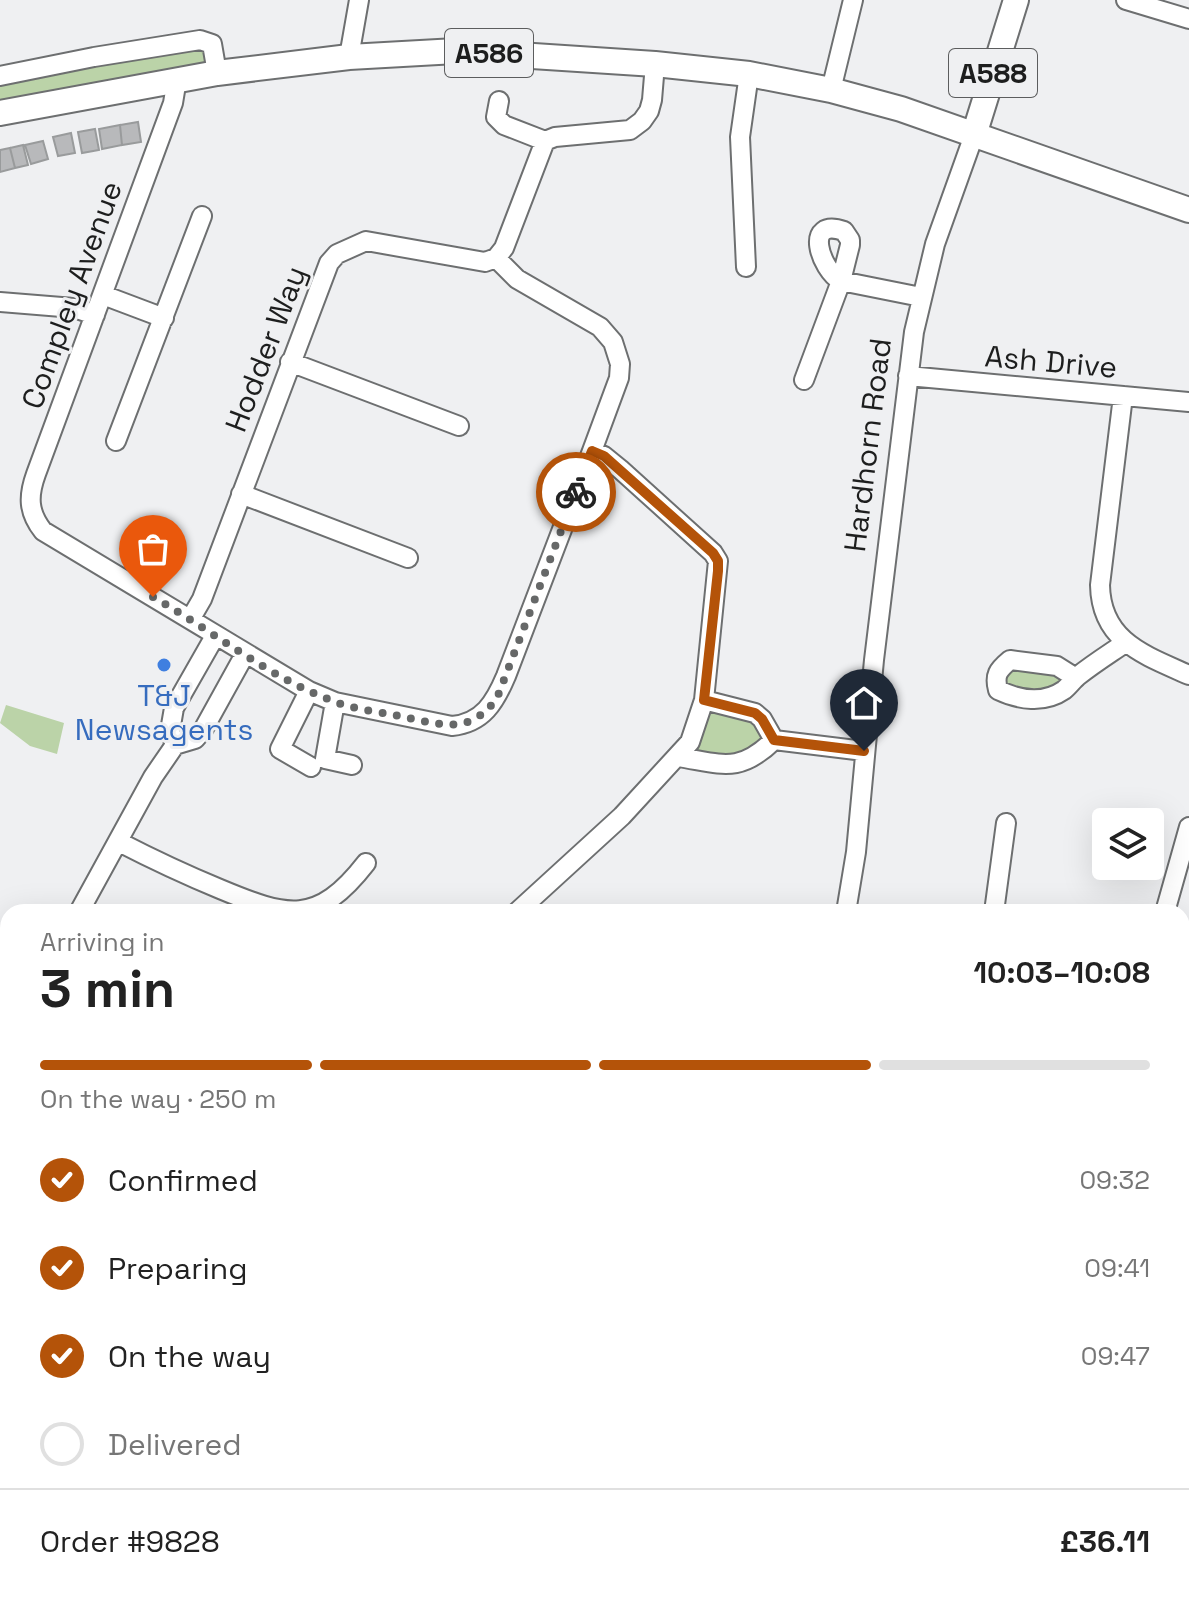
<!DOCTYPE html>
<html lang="en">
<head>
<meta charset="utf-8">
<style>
  body { margin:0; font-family:"Space Grotesk",sans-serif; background:#f2f2f2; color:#222; height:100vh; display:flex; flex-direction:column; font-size:30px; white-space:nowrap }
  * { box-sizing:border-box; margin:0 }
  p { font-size:26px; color:#767676 }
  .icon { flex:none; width:44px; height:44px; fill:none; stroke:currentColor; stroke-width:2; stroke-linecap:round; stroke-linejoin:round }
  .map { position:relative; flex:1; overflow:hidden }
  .details { position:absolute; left:0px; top:904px; width:1190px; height:706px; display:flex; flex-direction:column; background:#fff; border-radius:24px 24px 0 0; box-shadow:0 8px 32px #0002 }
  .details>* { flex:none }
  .fabs { position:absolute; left:1092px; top:808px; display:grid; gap:16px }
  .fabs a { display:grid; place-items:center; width:72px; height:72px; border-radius:8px; background:#fff; box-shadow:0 8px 32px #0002; font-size:40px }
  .pin { position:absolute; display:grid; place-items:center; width:68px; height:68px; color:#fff; margin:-82px -34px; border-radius:50% 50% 50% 0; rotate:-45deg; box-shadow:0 0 8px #0007 }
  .pin .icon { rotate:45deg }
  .courier { position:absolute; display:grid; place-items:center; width:80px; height:80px; margin:-40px; border:6px solid #b45309; border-radius:50%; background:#fff; color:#222; box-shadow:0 2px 10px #0007 }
  .summary em { font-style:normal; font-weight:700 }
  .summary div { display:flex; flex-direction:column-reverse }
  .summary { display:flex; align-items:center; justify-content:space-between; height:136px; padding:0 40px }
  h1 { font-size:52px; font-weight:700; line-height:60px }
  .bar { display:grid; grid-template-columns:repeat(4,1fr); gap:12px 8px; align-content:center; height:96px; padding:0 40px }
  .bar i { height:10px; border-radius:6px; background:#e0e0e0 }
  .bar .on { background:#b45309 }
  .bar p { grid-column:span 4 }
  .line { display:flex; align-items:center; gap:20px; padding:0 40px; border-top:2px solid #e0e0e0 }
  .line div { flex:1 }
  ol { padding:0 40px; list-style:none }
  li { display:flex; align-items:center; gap:24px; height:88px }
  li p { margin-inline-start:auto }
  li .icon { padding:8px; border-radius:50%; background:#b45309; color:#fff; stroke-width:4 }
  li:last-child { color:#767676 }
  li i { width:44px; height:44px; border:4px solid #e0e0e0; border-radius:50% }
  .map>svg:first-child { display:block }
  .education { fill:#f9e0d9 }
  .green { fill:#bbd3a8 }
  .building { fill:#b8b9bb; stroke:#999b9c; stroke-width:2 }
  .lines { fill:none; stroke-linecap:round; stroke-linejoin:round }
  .minor-casing { stroke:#6d6f70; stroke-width:22 }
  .major-casing { stroke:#6d6f70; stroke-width:28 }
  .minor { stroke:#fff; stroke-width:18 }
  .major { stroke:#fff; stroke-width:24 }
  .done { stroke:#666868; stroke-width:8; stroke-dasharray:0 14.4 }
  .route { stroke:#b45309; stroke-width:10 }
  .shop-dot { fill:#3f7fe0; stroke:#eff0f2; stroke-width:3 }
  .labels { text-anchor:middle; stroke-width:6; stroke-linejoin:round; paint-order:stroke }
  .shield { fill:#eff0f2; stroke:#5c5d5e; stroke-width:2 }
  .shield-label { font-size:28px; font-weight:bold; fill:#1d1e1e }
  .street-label { font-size:30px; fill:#1d1e1e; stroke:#eff0f2 }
  .shop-label { font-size:30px; fill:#366cbe; stroke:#eff0f2 }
</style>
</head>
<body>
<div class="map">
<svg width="1189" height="1609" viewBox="0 0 1189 1609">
  <rect width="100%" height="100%" fill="#eff0f2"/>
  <path class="education" d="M 8,1409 L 8,1602 L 628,1602 L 627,1609 L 0,1609 L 0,1410 Z"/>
  <path class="green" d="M 201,45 L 211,55 L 205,64 L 0,100 L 0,81 Z
    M 1010,660 L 1076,678 L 1064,690 L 998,690 Z
    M 704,700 L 768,728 L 758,756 L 678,757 Z
    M 6,705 L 64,723 L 57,754 L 30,746 L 0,723 Z
    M 0,1427 L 8,1427 L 8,1551 L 0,1551 Z"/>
  <path class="building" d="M 138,122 L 141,142 L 122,145 L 120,125 Z
    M 120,125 L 122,145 L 102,149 L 99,129 Z
    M 95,129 L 99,150 L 82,153 L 78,132 Z
    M 71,133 L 75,153 L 58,156 L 53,137 Z
    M 43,141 L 48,159 L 31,164 L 25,145 Z
    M 23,145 L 28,165 L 15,168 L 10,148 Z
    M 10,148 L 15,168 L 0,172 L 0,150 Z
    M 67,1602 L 169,1602 L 168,1609 L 73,1609 L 74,1607 L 66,1605 Z"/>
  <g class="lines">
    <defs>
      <path id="minor" d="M 1126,0 L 1189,19
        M 349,57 L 359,0
        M 0,76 L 94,57 L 200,40 L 212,44 L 217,73
        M 173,81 L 175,91 L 173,103 L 36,474 C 28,496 28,512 43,531 L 309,691 L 335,702 L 452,726 C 483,723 495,702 506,676 L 592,451 L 619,378 L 620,364 L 613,342 L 600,327 L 517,279 L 496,258
        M 831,90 L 853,0
        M 499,101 L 496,117 L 504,125 L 545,141
        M 746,267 L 740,137 L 749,74
        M 103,295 L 164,318
        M 0,302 L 74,308 L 95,315
        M 290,362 L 459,426
        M 908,376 L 1189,402
        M 804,380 L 841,281 L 850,245 L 850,240 L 844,231 C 803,217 820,269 841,281 L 921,297
        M 1123,396 L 1100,585 C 1101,641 1144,655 1189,675
        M 116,441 L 202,216
        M 241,494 L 408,558
        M 191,618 L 202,599 L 329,263 L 337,254 L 366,241 L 485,262 L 496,258 L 504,248 L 545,141 L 555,137 L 630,130 L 642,121 L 649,111 L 652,100 L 655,64
        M 1076,678 L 1057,666 L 1010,660 C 998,670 994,675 998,690 C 1019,700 1044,704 1064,690 C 1069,686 1073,680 1078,676 C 1093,664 1109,654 1125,643
        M 309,691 L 280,749 L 311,767
        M 704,700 L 755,713 L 762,719 L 774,740
        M 335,702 L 325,759 L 352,765
        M 175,745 L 170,731 L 174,708 L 215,636
        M 678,757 C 723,764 739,774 774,740 L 864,751
        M 119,842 C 152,859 186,875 220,889 C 287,917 317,926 366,863
        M 79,912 L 153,777 L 175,745 L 195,739 L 203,730 L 245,654
        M 517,912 L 622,816 L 690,742 L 704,700 L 718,561 L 713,553 L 620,469 L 604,456 L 592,451
        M 846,912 L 856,852 L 874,660 L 914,332 L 935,244 L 974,135
        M 994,912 L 1006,823
        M 1165,912 L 1189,827
        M 0,1055 L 8,1038
        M 1182,1066 L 1189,1067
        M 1182,1251 L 1189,1253
        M 1182,1565 L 1189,1566
        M 372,1609 L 377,1602
        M 755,1609 L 755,1602"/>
      <path id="major" d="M 0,113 L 217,73 L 349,57 L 456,51 L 655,64 L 749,74 L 831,90 L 901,109 L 1189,210
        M 974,135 L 1016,0"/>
    </defs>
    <use href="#minor" class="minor-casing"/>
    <use href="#major" class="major-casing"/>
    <use href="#minor" class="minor"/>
    <use href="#major" class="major"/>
  </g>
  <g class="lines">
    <path class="done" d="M 153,597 C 213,631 268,677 333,701 C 355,710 381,712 404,717 C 443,725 470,735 497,698 L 576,492"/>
    <path class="route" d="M 576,492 L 592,451 L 604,456 L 713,553 L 718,561 L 718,571 L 704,700 L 755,713 L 762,719 L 774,740 L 864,751"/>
  </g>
  <circle class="shop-dot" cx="164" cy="665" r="8"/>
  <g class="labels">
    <g class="shield">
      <rect x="445" y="29" width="88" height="48" rx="6"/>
      <rect x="949" y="49" width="88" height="48" rx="6"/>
    </g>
    <g class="shield-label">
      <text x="489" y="63">A586</text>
      <text x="993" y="83">A588</text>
    </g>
    <g class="street-label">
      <text transform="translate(72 295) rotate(-70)" y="10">Compley Avenue</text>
      <text transform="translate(266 349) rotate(-69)" y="10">Hodder Way</text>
      <text transform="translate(1051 362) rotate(5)" y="10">Ash Drive</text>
      <text transform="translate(868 445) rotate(-83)" y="10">Hardhorn Road</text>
    </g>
    <g class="shop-label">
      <text x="164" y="706">T&amp;J<tspan x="164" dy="34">Newsagents</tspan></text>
    </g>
  </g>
</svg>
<div class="fabs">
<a><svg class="icon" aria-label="layers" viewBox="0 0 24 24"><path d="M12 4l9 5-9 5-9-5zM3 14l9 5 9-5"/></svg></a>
</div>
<div class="pin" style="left:153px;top:597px;background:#ea580c"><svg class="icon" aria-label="bag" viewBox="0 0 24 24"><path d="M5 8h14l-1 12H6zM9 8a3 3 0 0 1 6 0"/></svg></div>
<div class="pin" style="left:864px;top:751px;background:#1f2937"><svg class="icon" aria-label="home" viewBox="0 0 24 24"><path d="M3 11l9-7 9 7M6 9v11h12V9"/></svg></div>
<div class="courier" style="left:576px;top:492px"><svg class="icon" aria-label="bike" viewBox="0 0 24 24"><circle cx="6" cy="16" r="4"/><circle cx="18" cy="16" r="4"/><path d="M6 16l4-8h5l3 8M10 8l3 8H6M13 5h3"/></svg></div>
<section class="details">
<div class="summary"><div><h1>3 min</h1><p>Arriving in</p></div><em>10:03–10:08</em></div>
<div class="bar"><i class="on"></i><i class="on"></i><i class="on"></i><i></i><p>On the way · 250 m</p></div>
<ol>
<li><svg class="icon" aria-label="check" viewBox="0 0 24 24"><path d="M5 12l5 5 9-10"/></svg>Confirmed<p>09:32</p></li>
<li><svg class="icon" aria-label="check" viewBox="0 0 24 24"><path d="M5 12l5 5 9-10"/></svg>Preparing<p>09:41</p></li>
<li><svg class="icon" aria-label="check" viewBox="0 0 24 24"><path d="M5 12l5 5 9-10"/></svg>On the way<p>09:47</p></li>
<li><i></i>Delivered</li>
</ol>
<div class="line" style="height:104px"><div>Order #9828</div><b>£36.11</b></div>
</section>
</div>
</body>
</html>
